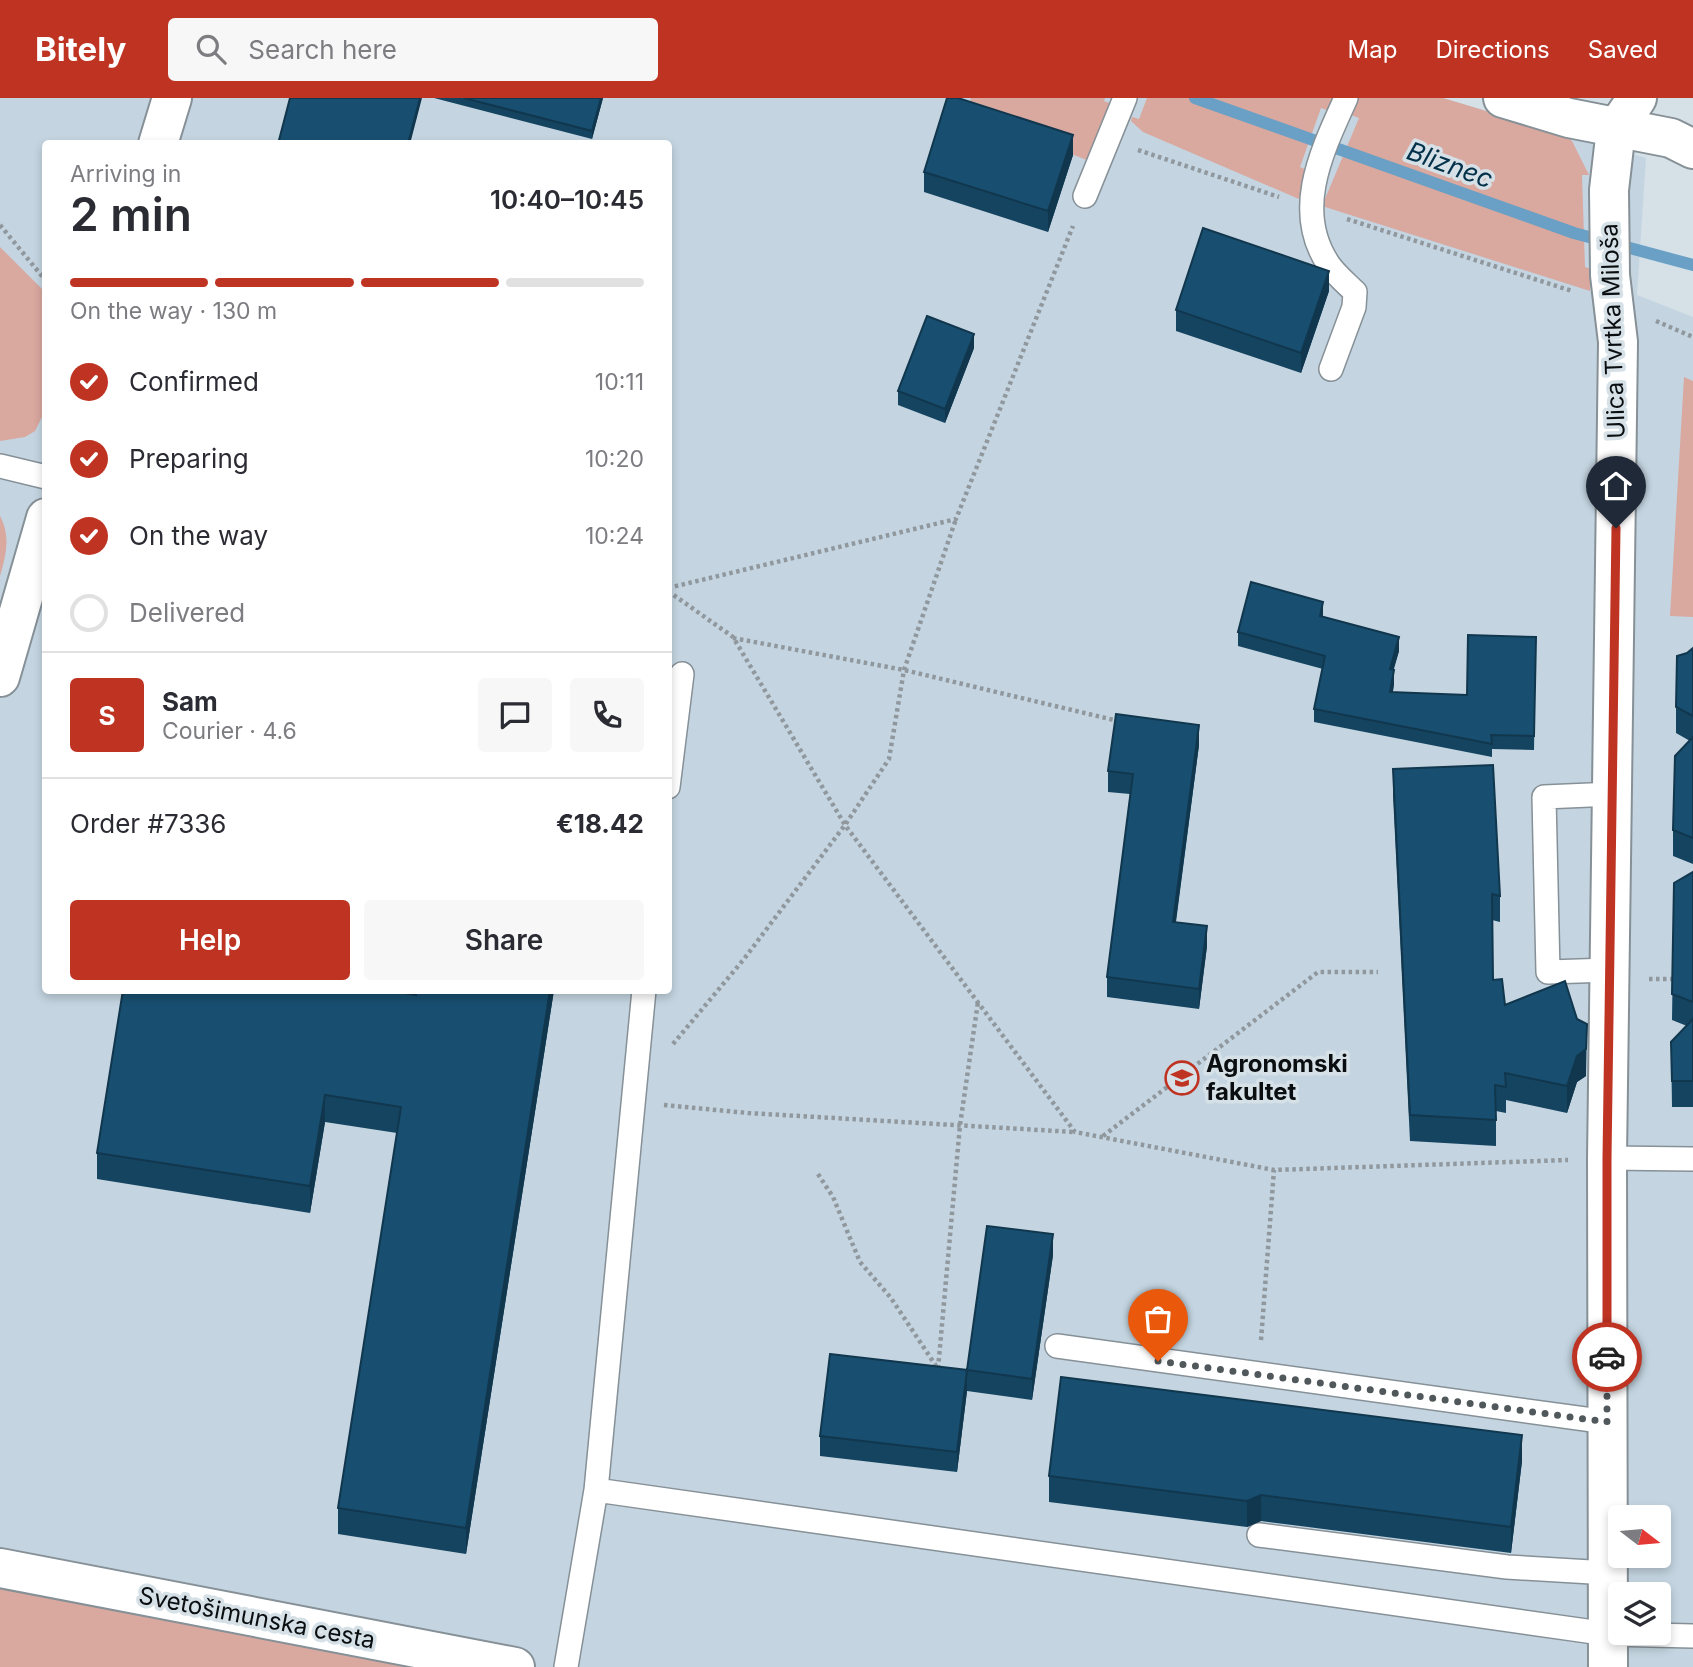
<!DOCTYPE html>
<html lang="en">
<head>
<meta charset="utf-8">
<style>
  body { margin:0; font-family:Inter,sans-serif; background:#f7f7f7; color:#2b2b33; height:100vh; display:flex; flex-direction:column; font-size:26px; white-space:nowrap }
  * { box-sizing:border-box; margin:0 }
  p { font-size:23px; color:#7c7c81 }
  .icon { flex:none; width:38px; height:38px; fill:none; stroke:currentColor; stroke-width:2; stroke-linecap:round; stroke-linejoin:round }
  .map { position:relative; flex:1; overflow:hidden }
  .details { position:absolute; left:42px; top:42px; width:630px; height:854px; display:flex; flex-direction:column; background:#fff; border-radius:7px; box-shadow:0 4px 10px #0003 }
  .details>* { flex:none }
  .needle { width:46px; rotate:106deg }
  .fabs { position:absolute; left:1608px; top:1407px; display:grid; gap:14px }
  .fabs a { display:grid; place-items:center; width:63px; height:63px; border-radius:7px; background:#fff; box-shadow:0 4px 10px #0003; font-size:35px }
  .pin { position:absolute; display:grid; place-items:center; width:60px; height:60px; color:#fff; margin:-72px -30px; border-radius:50% 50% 50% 0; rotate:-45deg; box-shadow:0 0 7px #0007 }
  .pin .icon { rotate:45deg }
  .courier { position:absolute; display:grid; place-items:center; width:70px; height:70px; margin:-35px; border:5px solid #bf3323; border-radius:50%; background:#fff; color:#222; box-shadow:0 2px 9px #0007 }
  .headline em { font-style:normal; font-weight:600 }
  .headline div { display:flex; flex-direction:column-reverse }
  .headline { display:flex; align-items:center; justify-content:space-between; height:119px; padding:0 28px }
  h1 { font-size:46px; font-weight:600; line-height:52px }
  .bar { display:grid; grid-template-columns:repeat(4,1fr); gap:10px 7px; align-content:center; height:84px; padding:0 28px }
  .bar i { height:9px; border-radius:5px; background:#e1e1e2 }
  .bar .selected { background:#bf3323 }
  .bar p { grid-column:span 4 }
  .line { display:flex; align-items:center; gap:18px; padding:0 28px; border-top:2px solid #e1e1e2 }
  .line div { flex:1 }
  .round { display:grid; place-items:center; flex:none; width:74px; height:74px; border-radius:7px; background:#f7f7f7 }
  ol { padding:0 28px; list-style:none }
  li { display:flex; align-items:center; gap:21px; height:77px }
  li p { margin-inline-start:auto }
  li .icon { padding:7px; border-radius:50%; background:#bf3323; color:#fff; stroke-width:4 }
  li:last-child { color:#7c7c81 }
  li i { width:38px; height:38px; border:4px solid #e1e1e2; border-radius:50% }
  .action { display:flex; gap:14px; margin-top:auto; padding:14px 28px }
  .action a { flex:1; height:80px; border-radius:7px; background:#bf3323; color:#fff; font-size:28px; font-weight:600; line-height:80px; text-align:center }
  .action a+a { background:#f7f7f7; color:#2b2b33 }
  header { display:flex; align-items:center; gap:42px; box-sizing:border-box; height:98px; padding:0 35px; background:#bf3323; color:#fff }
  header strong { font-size:33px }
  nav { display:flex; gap:38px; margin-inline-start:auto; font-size:24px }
  .search { width:490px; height:63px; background:#f7f7f7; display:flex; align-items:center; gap:18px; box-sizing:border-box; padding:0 24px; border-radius:7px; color:#7c7c81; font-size:26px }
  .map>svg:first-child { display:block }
  .built { fill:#c4d5e1; fill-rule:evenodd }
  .green { fill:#d9a89f }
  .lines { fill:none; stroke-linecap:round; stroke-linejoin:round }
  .stream { stroke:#6aa0c5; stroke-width:12 }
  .service-casing { stroke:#869097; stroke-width:26 }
  .minor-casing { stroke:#869097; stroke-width:42 }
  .tertiary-casing { stroke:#869097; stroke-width:42 }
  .path { stroke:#90989e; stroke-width:4.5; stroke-dasharray:3.5 3.5; stroke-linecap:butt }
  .service { stroke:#fff; stroke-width:23 }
  .minor { stroke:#fff; stroke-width:38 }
  .tertiary { stroke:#fff; stroke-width:38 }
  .wall { fill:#154460 }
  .shaded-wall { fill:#11374e }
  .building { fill:#184f70; stroke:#11374e; stroke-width:2 }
  .done { stroke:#51585b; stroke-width:7; stroke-dasharray:0 12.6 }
  .route { stroke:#bf3323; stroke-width:9 }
  .labels { text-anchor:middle; stroke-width:7; stroke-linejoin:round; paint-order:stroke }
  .street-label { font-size:24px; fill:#0a0e10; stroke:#d5e0e7 }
  .poi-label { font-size:24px; font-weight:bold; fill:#0a0e10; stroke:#d5e0e7; text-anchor:start }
  .water-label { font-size:26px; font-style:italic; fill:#03314a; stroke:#d5e0e7 }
</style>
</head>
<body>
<header>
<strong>Bitely</strong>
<div class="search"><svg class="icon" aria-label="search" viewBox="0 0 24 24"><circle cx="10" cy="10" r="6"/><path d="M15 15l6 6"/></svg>Search here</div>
<nav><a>Map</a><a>Directions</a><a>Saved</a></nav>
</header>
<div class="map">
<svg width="1693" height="1569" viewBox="0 0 1693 1569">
  <rect width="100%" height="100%" fill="#d5e0e7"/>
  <path class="built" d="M 0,0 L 1443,0 L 1646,60 L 1637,197 L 1693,219 L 1693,1569 L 0,1569 ZM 46,46 L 668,46 L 668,892 L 46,892 ZM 1620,1419 L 1659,1419 L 1659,1458 L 1620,1458 ZM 1620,1496 L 1659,1496 L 1659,1535 L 1620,1535 Z"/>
  <path class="green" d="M 971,0 L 1105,0 L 1104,3 L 1112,6 L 1089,63 L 967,14 Z
    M 1147,0 L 1336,0 L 1332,14 L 1321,10 L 1300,69 L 1309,73 L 1299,101 L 1143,34 L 1131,23 L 1132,19 L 1139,21 Z
    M 1358,0 L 1443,0 L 1566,37 L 1572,43 L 1589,77 L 1582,77 L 1585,169 L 1591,171 L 1590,193 L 1322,108 L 1359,20 L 1351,17 Z
    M 0,149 L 46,195 L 45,313 L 35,333 L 25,339 L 0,343 Z
    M 1684,279 L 1693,283 L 1693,519 L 1670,518 Z
    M 0,418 C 11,438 6,458 0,478 Z
    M 0,1488 L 17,1492 L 408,1569 L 0,1569 Z"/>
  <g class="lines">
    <path class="stream" d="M 1195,0 L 1574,135 L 1693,167"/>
    <defs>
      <path id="service" d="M 1085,98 L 1125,0
        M 1331,271 L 1354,209 L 1355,194 C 1347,186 1336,177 1329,167 C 1292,113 1322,53 1346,0
        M 0,368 L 46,379
        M 668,689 L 682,576
        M 1610,872 L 1548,874 L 1544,699 L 1613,696
        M 1607,1060 L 1693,1061
        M 1057,1248 L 1607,1324
        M 596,1392 L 1608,1536 L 1693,1538
        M 1259,1437 L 1507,1469 L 1608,1475
        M 566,1569 L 596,1392 L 644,892"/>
      <path id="minor" d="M 1503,0 L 1569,20 L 1671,40 L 1693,51
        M 158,46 L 172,0
        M 0,579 L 46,420
        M 1608,1569 L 1607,1060 L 1618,244 L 1610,177 L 1609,92 L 1616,31 L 1637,0"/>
      <path id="tertiary" d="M 0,1470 L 515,1569"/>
    </defs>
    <use href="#service" class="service-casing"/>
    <use href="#minor" class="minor-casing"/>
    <use href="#tertiary" class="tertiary-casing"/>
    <path class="path" d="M 1138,52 L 1279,99
      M 1347,121 L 1572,193
      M 0,127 L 46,183
      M 1656,223 L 1693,239
      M 668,490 L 956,421 L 1073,128
      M 668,493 L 733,539 L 845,727 L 1075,1034 L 1274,1072 L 1568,1062
      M 733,540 L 904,572 L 1118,623
      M 1649,881 L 1673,881
      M 673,946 L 744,861 L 845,727 L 889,661 L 904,572 L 956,421
      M 664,1007 L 748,1015 L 1074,1034
      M 1103,1038 L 1318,874 L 1378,874
      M 818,1076 L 833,1099 L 860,1164 L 891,1200 L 938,1271 L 960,1027 L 978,904
      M 1261,1242 L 1274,1072"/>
    <use href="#service" class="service"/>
    <use href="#minor" class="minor"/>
    <use href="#tertiary" class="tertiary"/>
  </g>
  <path class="wall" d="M 434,0 L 603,0 L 592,41 Z
    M 1073,57 L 1048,134 L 924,94 L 924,74 Z
    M 1329,193 L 1301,275 L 1176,233 L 1176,212 Z
    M 974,250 L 945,325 L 898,307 L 898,293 Z
    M 1323,519 L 1399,553 L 1393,572 L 1394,586 L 1393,594 L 1467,597 L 1536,539 L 1534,652 L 1492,651 L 1492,659 L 1314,624 L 1314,611 L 1323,571 L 1238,548 L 1238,534 Z
    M 1693,550 L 1693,766 L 1673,758 L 1673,732 L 1690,643 L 1676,635 L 1676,609 L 1687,555 Z
    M 1199,647 L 1176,824 L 1207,848 L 1199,911 L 1107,899 L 1107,879 L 1130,696 L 1108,694 L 1108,673 Z
    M 1393,671 L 1500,798 L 1500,824 L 1492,822 L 1493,882 L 1505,907 L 1586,978 L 1577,984 L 1567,1015 L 1506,1002 L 1506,1015 L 1496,1013 L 1496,1048 L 1410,1043 L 1393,697 Z
    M 1693,774 L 1693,1009 L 1672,1009 L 1671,944 L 1687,928 L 1672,922 L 1674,785 Z
    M 554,892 L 466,1456 L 338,1436 L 338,1410 L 397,1035 L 325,1024 L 310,1115 L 97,1081 L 97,1055 L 416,897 Z
    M 1053,1157 L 1032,1302 L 967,1293 L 957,1374 L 820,1358 L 820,1338 L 967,1272 Z
    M 1522,1363 L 1511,1455 L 1261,1423 L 1247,1429 L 1049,1404 L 1049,1378 Z"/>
  <path class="shaded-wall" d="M 420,0 L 422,0 L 410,46 L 408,46 Z
    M 601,0 L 603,0 L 592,41 L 592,33 Z
    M 1073,37 L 1073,57 L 1048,134 L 1048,113 Z
    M 1329,173 L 1329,193 L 1301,275 L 1301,255 Z
    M 974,236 L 974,250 L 945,325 L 945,311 Z
    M 1323,504 L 1323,517 L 1320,531 L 1320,518 Z
    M 1399,539 L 1399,553 L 1390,585 L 1390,571 Z
    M 1394,572 L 1394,586 L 1390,608 L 1390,594 Z
    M 1199,627 L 1199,647 L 1173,844 L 1173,824 Z
    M 1207,828 L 1207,848 L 1199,911 L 1199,891 Z
    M 550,892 L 554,892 L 466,1456 L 466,1430 Z
    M 1587,926 L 1586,978 L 1577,984 L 1567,1015 L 1567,988 Z
    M 325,997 L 325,1024 L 310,1115 L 310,1088 Z
    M 1053,1136 L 1053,1157 L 1032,1302 L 1032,1281 Z
    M 967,1272 L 967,1293 L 957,1374 L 957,1354 Z
    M 1522,1337 L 1522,1363 L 1511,1455 L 1511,1429 Z
    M 1261,1397 L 1261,1423 L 1247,1429 L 1247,1403 Z"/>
  <path class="building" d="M 290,0 L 420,0 L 408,46 L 278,46 Z
    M 464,0 L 601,0 L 592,33 Z
    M 947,0 L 958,0 L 1073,37 L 1048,113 L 924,74 Z
    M 1203,130 L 1329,173 L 1301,255 L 1176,212 Z
    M 927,218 L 974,236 L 945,311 L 898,293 Z
    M 1251,484 L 1323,504 L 1320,518 L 1399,539 L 1390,571 L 1394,572 L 1390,594 L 1467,597 L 1468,537 L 1536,539 L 1534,638 L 1491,637 L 1492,646 L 1314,611 L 1325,558 L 1238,534 Z
    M 1693,550 L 1693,618 L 1676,609 L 1677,558 L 1687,555 Z
    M 1116,616 L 1199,627 L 1173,824 L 1207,828 L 1199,891 L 1107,879 L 1133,676 L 1108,673 Z
    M 1693,639 L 1693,740 L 1673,732 L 1675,658 Z
    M 1493,667 L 1500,798 L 1492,796 L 1493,882 L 1502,881 L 1505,907 L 1565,883 L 1577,921 L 1587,926 L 1586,951 L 1577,958 L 1567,988 L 1505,975 L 1506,989 L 1495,987 L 1496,1022 L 1410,1017 L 1393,671 Z
    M 1693,774 L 1693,904 L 1672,896 L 1674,785 Z
    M 123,892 L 387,892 L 416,897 L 416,892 L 550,892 L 466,1430 L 338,1410 L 401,1009 L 325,997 L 310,1088 L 97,1055 Z
    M 1693,921 L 1693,983 L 1672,983 L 1671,944 Z
    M 987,1128 L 1053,1136 L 1032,1281 L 967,1272 Z
    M 830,1256 L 967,1272 L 957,1354 L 820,1338 Z
    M 1061,1279 L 1522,1337 L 1511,1429 L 1261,1397 L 1247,1403 L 1049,1378 Z"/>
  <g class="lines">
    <path class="done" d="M 1158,1263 L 1607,1324 L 1607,1259"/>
    <path class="route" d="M 1607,1259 L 1607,1060 L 1616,430"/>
  </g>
  <defs>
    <symbol id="university-ring" viewBox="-11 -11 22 22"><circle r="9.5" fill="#d5e0e7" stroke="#bf3323" stroke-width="1.5"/><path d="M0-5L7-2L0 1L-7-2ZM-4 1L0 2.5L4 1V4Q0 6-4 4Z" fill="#bf3323"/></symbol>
  </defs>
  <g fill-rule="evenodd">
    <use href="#university-ring" x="1163" y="961" width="38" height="38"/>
  </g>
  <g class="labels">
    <g class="street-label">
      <text transform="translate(1613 233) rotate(-92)" y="8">Ulica Tvrtka Miloša</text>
      <text transform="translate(257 1520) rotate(11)" y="8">Svetošimunska cesta</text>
    </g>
    <g class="poi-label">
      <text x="1206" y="974">Agronomski<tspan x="1206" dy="28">fakultet</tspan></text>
    </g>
    <g class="water-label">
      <text transform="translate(1450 67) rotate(20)" y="9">Bliznec</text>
    </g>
  </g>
</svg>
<div class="fabs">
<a><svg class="needle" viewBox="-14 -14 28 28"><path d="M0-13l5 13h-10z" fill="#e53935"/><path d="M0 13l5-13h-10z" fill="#7c7c81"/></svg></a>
<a><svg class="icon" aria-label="layers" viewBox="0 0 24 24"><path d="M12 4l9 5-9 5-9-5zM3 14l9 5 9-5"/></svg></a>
</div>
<div class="pin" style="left:1158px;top:1263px;background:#ea580c"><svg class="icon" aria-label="bag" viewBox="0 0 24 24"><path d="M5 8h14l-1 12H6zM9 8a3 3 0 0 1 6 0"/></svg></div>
<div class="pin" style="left:1616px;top:430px;background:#1f2937"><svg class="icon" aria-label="home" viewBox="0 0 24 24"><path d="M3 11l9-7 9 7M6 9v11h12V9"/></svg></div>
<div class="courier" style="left:1607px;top:1259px"><svg class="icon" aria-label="car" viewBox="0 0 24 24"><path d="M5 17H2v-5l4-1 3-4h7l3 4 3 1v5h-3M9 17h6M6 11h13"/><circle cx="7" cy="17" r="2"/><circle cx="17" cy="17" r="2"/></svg></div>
<section class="details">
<div class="headline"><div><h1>2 min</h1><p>Arriving in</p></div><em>10:40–10:45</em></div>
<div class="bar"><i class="selected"></i><i class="selected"></i><i class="selected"></i><i></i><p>On the way · 130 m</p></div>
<ol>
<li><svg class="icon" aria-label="check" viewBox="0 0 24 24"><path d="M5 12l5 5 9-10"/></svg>Confirmed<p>10:11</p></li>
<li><svg class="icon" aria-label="check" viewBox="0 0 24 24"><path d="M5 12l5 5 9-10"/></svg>Preparing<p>10:20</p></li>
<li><svg class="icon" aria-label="check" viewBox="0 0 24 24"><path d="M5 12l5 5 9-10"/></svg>On the way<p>10:24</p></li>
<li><i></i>Delivered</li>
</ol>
<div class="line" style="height:126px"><b class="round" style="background:#bf3323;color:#fff">S</b><div><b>Sam</b><p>Courier · 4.6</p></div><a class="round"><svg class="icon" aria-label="chat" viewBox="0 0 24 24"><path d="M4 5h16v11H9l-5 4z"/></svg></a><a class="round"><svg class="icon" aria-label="phone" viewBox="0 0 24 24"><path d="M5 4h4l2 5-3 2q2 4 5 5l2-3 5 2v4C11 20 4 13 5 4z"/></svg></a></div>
<div class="line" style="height:91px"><div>Order #7336</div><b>€18.42</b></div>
<div class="action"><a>Help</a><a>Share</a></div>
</section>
</div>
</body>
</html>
